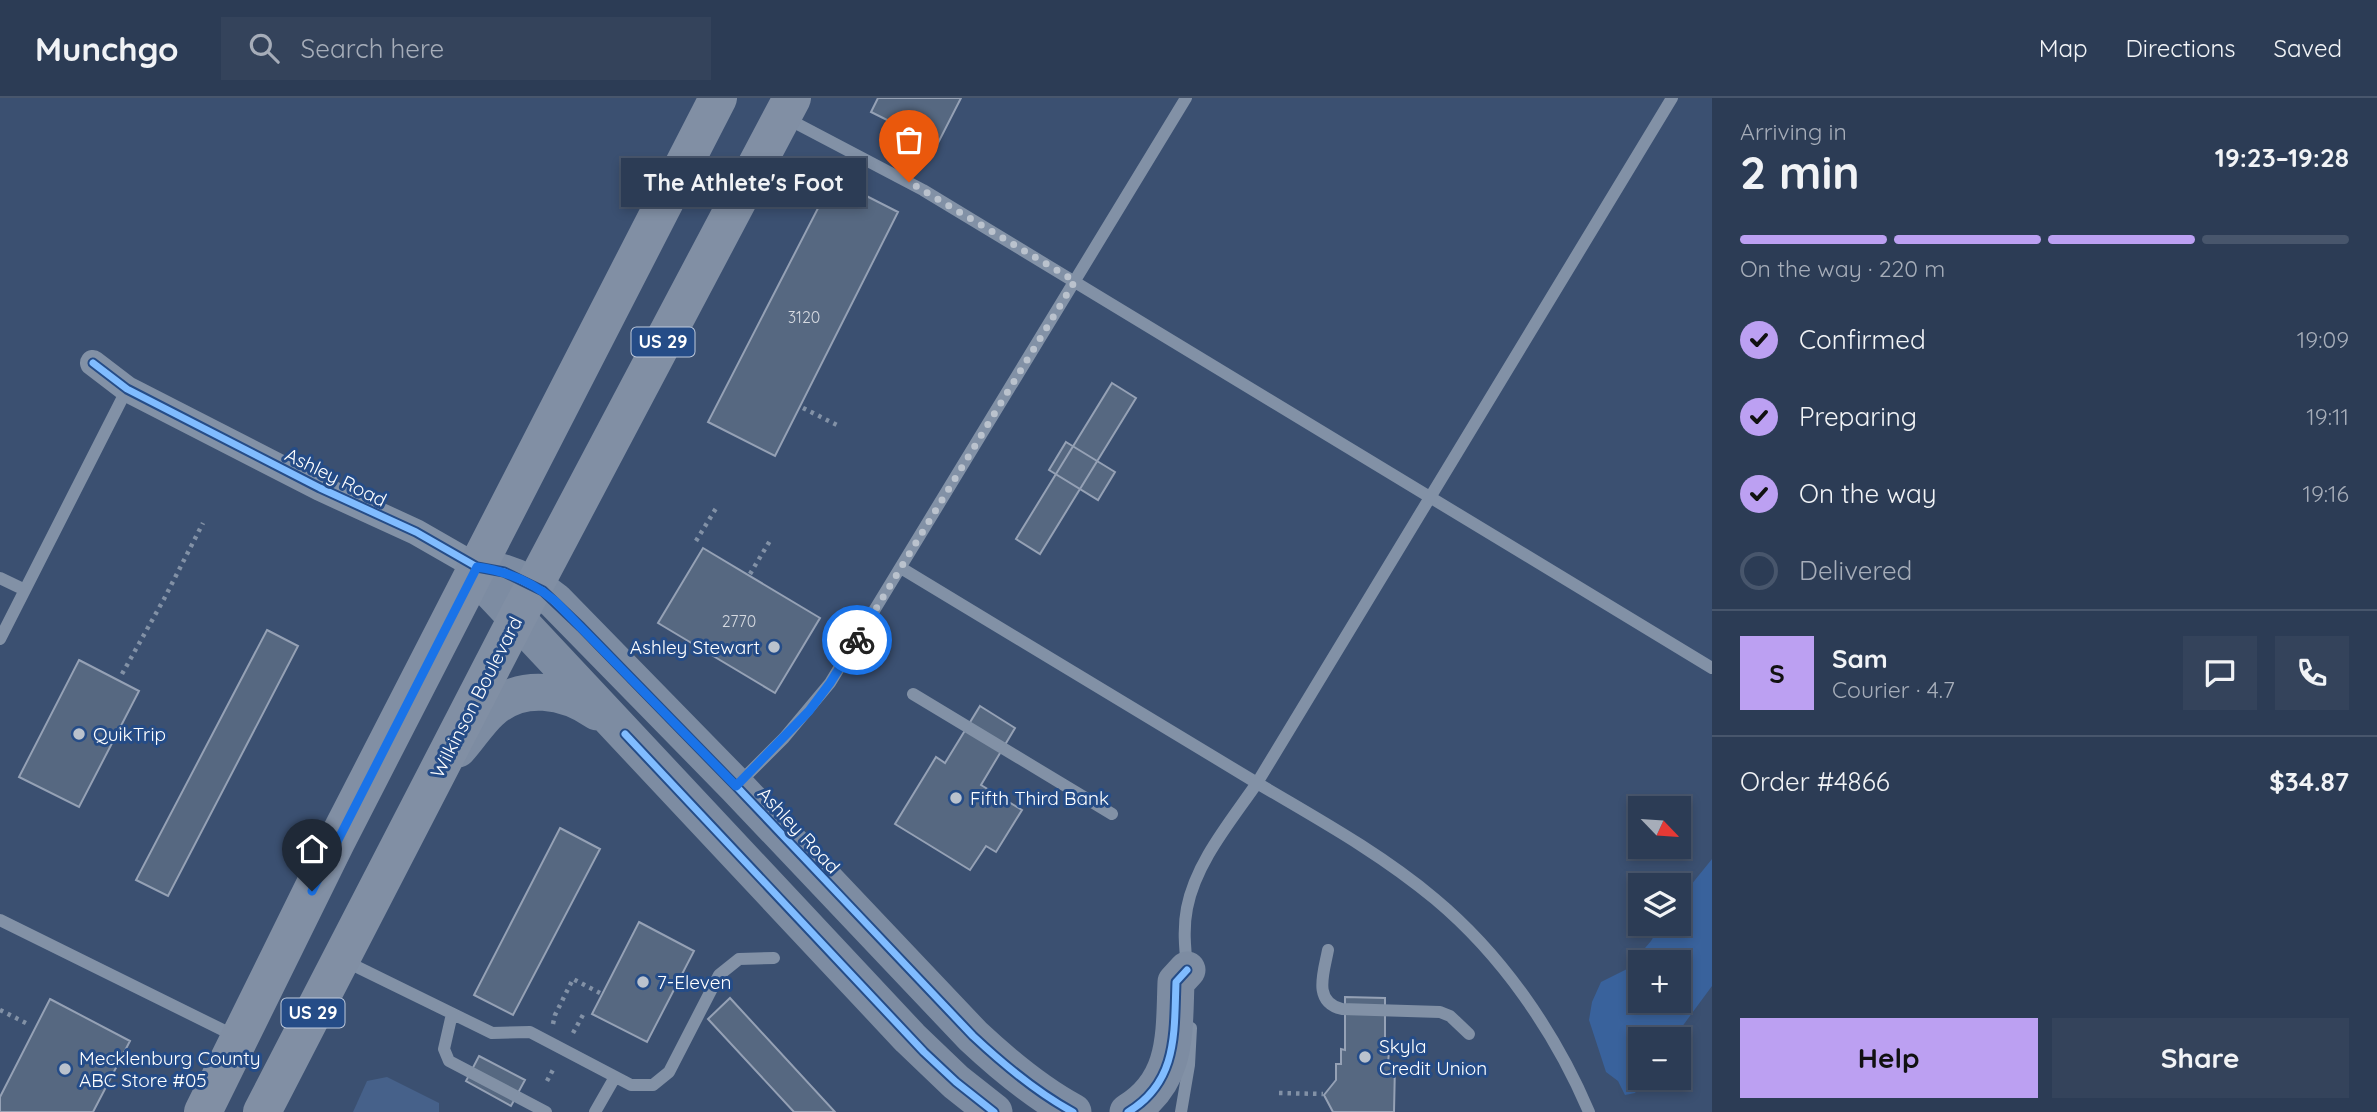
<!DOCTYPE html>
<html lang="en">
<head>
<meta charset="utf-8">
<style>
  body { margin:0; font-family:Quicksand,sans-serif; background:#34435b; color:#f1f3f6; height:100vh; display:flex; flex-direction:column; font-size:26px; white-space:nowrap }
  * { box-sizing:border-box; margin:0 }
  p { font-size:23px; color:#a6adb9 }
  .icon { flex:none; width:38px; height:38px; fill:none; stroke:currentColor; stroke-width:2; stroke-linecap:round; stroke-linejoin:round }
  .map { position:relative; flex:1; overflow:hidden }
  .panel { display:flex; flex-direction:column; background:#2c3c55; width:665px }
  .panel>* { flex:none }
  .needle { width:46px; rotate:115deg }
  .fabs { position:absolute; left:1628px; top:698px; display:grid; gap:14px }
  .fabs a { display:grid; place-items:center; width:63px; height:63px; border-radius:0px; background:#2c3c55; box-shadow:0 4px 10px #0003,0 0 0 2px #48566c; font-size:35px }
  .pin { position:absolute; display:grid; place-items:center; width:60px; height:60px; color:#fff; margin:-72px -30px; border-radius:50% 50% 50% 0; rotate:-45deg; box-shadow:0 0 7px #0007 }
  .pin .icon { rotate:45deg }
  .courier { position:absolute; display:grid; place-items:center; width:70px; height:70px; margin:-35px; border:5px solid #1a73e8; border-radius:50%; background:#fff; color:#222; box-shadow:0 2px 9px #0007 }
  .bubble { position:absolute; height:49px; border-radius:0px; background:#2c3c55; box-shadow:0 4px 10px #0003,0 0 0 2px #48566c; font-size:23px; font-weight:700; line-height:49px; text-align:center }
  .summary em { font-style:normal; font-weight:700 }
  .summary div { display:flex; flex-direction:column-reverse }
  .summary { display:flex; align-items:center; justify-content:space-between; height:119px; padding:0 28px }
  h1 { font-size:46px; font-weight:700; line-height:52px }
  .bar { display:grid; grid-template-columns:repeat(4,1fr); gap:10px 7px; align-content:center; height:84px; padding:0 28px }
  .bar i { height:9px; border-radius:5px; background:#48566c }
  .bar .on { background:#bca0f2 }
  .bar p { grid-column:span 4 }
  .line { display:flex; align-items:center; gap:18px; padding:0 28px; border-top:2px solid #48566c }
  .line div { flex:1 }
  .round { display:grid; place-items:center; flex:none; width:74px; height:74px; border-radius:0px; background:#34435b }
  ol { padding:0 28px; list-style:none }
  li { display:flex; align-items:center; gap:21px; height:77px }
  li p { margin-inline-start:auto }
  li .icon { padding:7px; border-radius:50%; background:#bca0f2; color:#111; stroke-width:4 }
  li:last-child { color:#a6adb9 }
  li i { width:38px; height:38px; border:4px solid #48566c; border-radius:50% }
  .button { display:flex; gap:14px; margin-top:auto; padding:14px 28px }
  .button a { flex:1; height:80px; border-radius:0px; background:#bca0f2; color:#111; font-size:28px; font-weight:700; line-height:80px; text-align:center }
  .button a+a { background:#34435b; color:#f1f3f6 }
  header { display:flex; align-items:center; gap:42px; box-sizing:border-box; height:98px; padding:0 35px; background:#2c3c55; border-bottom:2px solid #48566c }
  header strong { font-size:33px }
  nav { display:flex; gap:38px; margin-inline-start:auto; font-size:24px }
  .search { width:490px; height:63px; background:#34435b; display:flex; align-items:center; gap:18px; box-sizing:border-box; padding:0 24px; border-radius:0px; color:#a6adb9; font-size:26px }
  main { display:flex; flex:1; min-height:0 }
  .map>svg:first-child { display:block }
  .green { fill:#39629c; fill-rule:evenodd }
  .water { fill:#46618a }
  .building { fill:#566881; stroke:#95a1b5; stroke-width:2 }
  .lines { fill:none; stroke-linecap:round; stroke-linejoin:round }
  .path { stroke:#8291a6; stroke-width:4.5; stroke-dasharray:3.5 5; stroke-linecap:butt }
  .lane { stroke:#8291a6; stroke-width:12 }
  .street { stroke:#8291a6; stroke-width:26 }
  .secondary { stroke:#7d8ca2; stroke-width:37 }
  .primary { stroke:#818fa4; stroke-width:38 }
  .cycleway-casing { stroke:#254c87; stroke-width:11 }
  .cycleway { stroke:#80bcff; stroke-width:7 }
  .done { stroke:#bac2cd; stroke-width:7; stroke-dasharray:0 12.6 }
  .route { stroke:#1a73e8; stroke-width:9 }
  .poi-dot { fill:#bac2cd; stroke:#254c87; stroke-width:2.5 }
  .labels { text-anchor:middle; stroke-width:6; stroke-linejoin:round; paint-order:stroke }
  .number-label { font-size:16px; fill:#d5d9e0 }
  .shield { fill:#254c87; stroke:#bec9db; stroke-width:2 }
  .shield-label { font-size:18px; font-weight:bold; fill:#fff }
  .street-label { font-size:19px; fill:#fff; stroke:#254c87 }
  .poi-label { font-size:19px; fill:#fff; stroke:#254c87; text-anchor:start }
</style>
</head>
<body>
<header>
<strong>Munchgo</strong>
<div class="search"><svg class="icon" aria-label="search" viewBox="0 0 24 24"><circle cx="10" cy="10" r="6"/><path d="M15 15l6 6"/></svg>Search here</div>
<nav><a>Map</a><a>Directions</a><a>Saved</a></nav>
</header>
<main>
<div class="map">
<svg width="1712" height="1014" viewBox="0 0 1712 1014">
  <rect width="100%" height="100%" fill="#3b5071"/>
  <path class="green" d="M 1712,761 L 1712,888 L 1673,941 L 1640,942 L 1640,980 L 1645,980 L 1635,995 L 1625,997 L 1618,983 L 1606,974 L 1589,922 L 1592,904 L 1601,884 L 1627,871 L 1651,843 L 1661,826 L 1678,826 L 1678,803 ZM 1640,864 L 1678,864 L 1678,903 L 1640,903 Z"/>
  <path class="water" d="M 387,979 L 439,1005 L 439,1014 L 353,1014 L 367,983 Z"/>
  <path class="building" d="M 878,0 L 961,0 L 937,47 L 871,14 Z
    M 833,81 L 898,114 L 775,358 L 708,324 Z
    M 1112,285 L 1136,300 L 1040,456 L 1016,441 Z
    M 1066,344 L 1115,374 L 1098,402 L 1049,372 Z
    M 703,450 L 820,520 L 775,595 L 658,525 Z
    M 267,532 L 298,548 L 168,798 L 136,782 Z
    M 79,562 L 139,593 L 79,709 L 19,679 Z
    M 980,608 L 1015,630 L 981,687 L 1022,712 L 996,754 L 986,748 L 970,772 L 895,726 L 936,659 L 945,665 Z
    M 560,730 L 600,751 L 513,917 L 474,897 Z
    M 639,824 L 694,853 L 647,944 L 592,916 Z
    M 1345,899 L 1385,900 L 1385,952 L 1389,952 L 1388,966 L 1395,966 L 1394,1014 L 1333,1014 L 1324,997 L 1336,982 L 1336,966 L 1341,966 L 1341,951 L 1345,952 Z
    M 730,900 L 835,1014 L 794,1014 L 708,921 Z
    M 50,901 L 130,943 L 93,1014 L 0,1014 L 0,999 Z
    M 479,958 L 525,982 L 511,1008 L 466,983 Z"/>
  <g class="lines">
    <path class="path" d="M 803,310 L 839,328
      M 696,443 L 718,407
      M 750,476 L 771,441
      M 122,576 L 164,501 L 203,425
      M 0,912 L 26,925
      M 553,926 L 555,917 L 573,881 L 600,895
      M 573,935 L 584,915
      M 547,983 L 555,968
      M 1279,995 L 1323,996"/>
    <path class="lane" d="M 786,20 L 923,92 L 1712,570
      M 901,470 L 1257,685 L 1672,0
      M 0,480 L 25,492
      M 0,541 L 127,291
      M 913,596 L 1112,716
      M 739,685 L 784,640 L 830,585 L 1186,0
      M 0,822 L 235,938
      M 1328,852 C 1324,874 1312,904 1342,911 L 1440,914 L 1450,918 L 1469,936
      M 345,863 L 492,935 L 530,934 L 631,987 L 653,987 L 669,974 L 719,877 L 739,861 L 774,860
      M 1187,870 C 1185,850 1183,830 1187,810 C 1196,764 1231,723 1257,685 C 1318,721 1380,755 1435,801 C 1502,857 1555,934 1589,1014
      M 452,916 L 444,951 L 449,963 L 546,1014
      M 595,1014 L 615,979
      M 1181,1014 L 1189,967 L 1191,930"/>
    <path class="street" d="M 93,265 L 127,291 L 320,390 L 416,434 L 477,469"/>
    <path class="secondary" d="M 477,469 C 507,473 532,484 555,503 L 736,688 L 973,938 C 1004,967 1036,994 1073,1014
      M 477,469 L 492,494 L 910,940 L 956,984 L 994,1014
      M 458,651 C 469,639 478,624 490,613 C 522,584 565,592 597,614
      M 1128,1014 C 1178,984 1174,935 1176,884 L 1187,872"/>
    <path class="primary" d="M 203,1014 L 336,744 L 718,0
      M 262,1014 L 517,520 L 792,0"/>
    <defs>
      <path id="cycleway" d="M 93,265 L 127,291 L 320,390 L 416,434 L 477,469 L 504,474 L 543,493 L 581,529 L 736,688 L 973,938 C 1004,967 1036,994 1073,1014
        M 625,636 L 924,954 L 956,984 L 994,1014
        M 1128,1014 C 1178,984 1174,935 1176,884 L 1187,872"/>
    </defs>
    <use href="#cycleway" class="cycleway-casing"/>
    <use href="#cycleway" class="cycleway"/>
  </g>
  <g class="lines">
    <path class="done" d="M 857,542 L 1075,183 L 909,84"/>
    <path class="route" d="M 312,793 L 477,469 C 507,473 532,484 555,503 L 736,688 L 809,613 L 830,585 L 857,542"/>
  </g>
  <g class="poi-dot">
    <circle cx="774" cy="549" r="7"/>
    <circle cx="79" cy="636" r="7"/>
    <circle cx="956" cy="700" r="7"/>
    <circle cx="643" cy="884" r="7"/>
    <circle cx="1365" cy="959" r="7"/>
    <circle cx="65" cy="971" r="7"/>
  </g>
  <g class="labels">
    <g class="number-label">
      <text x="804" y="225">3120</text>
      <text x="739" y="529">2770</text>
    </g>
    <g class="shield">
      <rect x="631.5" y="229.5" width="63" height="29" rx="5"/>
      <rect x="281.5" y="900.5" width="63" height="29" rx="5"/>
    </g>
    <g class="shield-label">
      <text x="663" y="250">US 29</text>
      <text x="313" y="921">US 29</text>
    </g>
    <g class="street-label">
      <text transform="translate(336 379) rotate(26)" y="7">Ashley Road</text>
      <text transform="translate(476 599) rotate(-63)" y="7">Wilkinson Boulevard</text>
      <text transform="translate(799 732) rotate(47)" y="7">Ashley Road</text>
    </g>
    <g class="poi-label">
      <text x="760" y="556" text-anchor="end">Ashley Stewart</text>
      <text x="93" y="643">QuikTrip</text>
      <text x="970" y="707">Fifth Third Bank</text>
      <text x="657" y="891">7-Eleven</text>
      <text x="1379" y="955">Skyla<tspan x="1379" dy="22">Credit Union</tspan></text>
      <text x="79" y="967">Mecklenburg County<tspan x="79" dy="22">ABC Store #05</tspan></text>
    </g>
  </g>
</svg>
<div class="fabs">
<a><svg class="needle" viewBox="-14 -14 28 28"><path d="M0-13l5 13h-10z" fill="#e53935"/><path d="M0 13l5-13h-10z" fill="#a6adb9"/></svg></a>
<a><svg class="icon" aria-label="layers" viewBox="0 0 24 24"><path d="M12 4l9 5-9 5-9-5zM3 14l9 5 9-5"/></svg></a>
<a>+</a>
<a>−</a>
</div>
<div class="pin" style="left:909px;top:84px;background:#ea580c"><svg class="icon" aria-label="bag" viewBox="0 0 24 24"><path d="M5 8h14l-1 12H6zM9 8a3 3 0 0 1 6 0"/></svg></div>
<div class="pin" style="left:312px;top:793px;background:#1f2937"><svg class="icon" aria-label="home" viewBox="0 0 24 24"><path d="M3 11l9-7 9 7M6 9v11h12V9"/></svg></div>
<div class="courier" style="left:857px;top:542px"><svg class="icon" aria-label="bike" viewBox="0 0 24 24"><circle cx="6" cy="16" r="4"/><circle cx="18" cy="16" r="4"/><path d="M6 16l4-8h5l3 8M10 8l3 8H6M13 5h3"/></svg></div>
<div class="bubble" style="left:621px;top:60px;width:245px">The Athlete's Foot</div>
</div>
<section class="panel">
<div class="summary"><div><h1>2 min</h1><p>Arriving in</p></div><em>19:23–19:28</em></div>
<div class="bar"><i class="on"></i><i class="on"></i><i class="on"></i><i></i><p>On the way · 220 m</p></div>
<ol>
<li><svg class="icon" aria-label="check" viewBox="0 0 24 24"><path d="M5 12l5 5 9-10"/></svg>Confirmed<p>19:09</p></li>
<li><svg class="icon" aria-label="check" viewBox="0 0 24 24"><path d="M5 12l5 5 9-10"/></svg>Preparing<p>19:11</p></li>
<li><svg class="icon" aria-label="check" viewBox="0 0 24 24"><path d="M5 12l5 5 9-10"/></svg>On the way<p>19:16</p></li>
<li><i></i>Delivered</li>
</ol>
<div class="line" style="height:126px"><b class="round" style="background:#bca0f2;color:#111">S</b><div><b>Sam</b><p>Courier · 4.7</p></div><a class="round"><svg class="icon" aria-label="chat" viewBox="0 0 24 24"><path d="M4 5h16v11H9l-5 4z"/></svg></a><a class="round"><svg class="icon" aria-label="phone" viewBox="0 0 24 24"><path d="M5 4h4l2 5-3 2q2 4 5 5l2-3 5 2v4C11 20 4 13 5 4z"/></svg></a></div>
<div class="line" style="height:91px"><div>Order #4866</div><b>$34.87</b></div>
<div class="button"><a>Help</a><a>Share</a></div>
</section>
</main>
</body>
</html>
